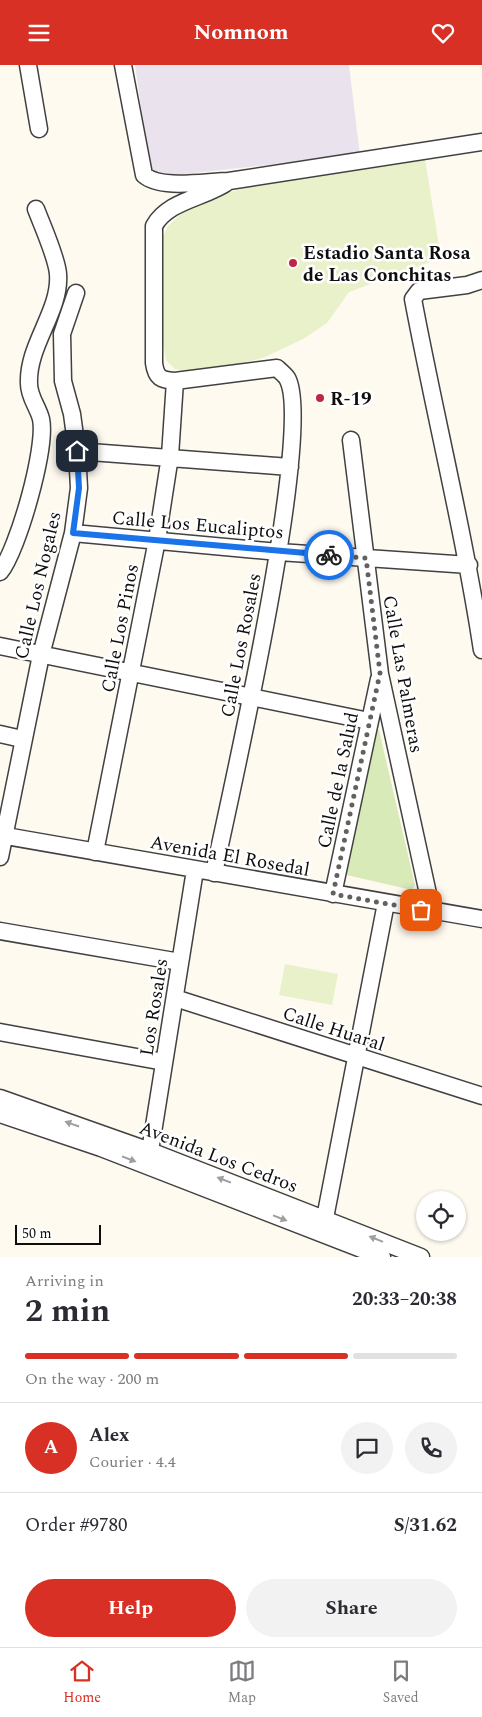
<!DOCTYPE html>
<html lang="en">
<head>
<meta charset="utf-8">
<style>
  body { margin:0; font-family:Spectral,serif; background:#f2f2f3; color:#2b2b33; height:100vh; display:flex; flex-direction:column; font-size:19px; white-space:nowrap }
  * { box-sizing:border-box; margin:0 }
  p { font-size:16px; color:#7c7c81 }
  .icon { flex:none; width:28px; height:28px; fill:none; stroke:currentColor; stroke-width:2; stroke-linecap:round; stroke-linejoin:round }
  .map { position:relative; height:1192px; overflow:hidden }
  .drawer { display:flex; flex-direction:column; background:#fff; flex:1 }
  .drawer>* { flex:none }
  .controls { position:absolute; left:416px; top:1126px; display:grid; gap:10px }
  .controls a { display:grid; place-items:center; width:50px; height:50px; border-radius:50%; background:#fff; box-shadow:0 1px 4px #0004; font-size:25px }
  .scale { position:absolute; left:15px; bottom:12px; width:86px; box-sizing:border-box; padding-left:5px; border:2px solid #0e0e0e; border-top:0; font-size:14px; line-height:18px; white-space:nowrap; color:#0e0e0e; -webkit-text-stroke:4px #fff; paint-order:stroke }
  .pin { position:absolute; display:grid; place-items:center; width:42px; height:42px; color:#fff; margin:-21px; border-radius:10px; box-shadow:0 2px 8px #0006 }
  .courier { position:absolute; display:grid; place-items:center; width:50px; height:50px; margin:-25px; border:4px solid #1a73e8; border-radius:50%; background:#fff; color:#222; box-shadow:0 1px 6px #0007 }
  .head em { font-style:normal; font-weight:700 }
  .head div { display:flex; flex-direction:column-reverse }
  .head { display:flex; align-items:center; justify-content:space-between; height:85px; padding:0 25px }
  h1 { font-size:32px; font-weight:700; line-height:38px }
  .bar { display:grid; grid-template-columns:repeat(4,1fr); gap:8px 5px; align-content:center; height:60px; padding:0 25px }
  .bar i { height:6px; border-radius:4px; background:#e1e1e2 }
  .bar .current { background:#d93025 }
  .bar p { grid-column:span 4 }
  .line { display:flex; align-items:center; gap:12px; padding:0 25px; border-top:1px solid #e1e1e2 }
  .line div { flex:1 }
  .round { display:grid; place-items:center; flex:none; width:52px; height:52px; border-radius:26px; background:#f2f2f3 }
  .primary-button { display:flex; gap:10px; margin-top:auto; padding:10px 25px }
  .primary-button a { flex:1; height:58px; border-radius:30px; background:#d93025; color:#fff; font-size:20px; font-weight:700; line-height:58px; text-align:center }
  .primary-button a+a { background:#f2f2f3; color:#2b2b33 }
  header { display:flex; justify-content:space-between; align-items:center; height:65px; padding:0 25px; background:#d93025; color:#fff; font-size:22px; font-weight:700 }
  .dock { display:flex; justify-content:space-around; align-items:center; height:70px; border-top:1px solid #e1e1e2; background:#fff; font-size:14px; color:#7c7c81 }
  .dock a { display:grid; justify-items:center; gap:2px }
  .dock .current { color:#d93025 }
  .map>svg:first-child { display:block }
  .industrial { fill:#eae3ed }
  .green { fill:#d9eab9 }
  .pitch { fill:#e9f1cb }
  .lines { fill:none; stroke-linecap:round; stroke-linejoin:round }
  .minor-casing { stroke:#414141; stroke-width:19 }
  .minor { stroke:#fff; stroke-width:16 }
  .oneway { fill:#9f9f9f }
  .done { stroke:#62615d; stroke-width:5; stroke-dasharray:0 9 }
  .route { stroke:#1a73e8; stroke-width:6 }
  .poi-dot { fill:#bf2642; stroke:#fff; stroke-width:2 }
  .labels { text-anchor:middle; stroke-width:5; stroke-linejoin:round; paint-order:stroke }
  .poi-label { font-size:19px; font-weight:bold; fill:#0e0e0e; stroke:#fff; text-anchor:start }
  .street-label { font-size:19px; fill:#0e0e0e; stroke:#fff }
</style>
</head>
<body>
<header><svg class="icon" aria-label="menu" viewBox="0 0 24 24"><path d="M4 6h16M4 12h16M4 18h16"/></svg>Nomnom<svg class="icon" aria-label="heart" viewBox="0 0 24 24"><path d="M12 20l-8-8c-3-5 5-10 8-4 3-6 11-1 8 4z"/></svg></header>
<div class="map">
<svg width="482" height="1192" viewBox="0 0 482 1192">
  <rect width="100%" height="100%" fill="#fffaf0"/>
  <path class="industrial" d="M 135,0 L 349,0 L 360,90 L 157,112 L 150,107 Z"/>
  <path class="green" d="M 371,663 L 379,665 L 415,820 L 412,825 L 342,809 Z"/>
  <path class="pitch" d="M 425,94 L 441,193 L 349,227 L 327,258 L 305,273 L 263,293 L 197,308 L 175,304 L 166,295 L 159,257 L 159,180 L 168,161 L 182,148 L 216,131 L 257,120 L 395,95 Z
    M 285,899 L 338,909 L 332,940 L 279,930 Z"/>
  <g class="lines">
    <defs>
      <path id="minor" d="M 28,0 L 39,64
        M 123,0 L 144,110 C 161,125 207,116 229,116
        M 482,215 L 467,220 L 419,226 L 413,234 C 435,351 464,467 482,585
        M 351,375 L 380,609 L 432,847
        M 77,386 L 290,402
        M 73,468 L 279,487 L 469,500
        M 0,507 C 18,485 47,382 41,354 C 38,342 29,332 29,319 C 27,280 61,246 58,209 C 57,193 42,160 36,144
        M 0,581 L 369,656
        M 0,669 L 22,674
        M 0,770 L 482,854
        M 95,787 L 157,475 L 170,391 L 175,316
        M 0,792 L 41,590 L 73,468 L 79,423 L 77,386 L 72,349 L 63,316 L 62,269 L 76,228
        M 214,808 C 229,735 316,361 287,313 C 285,310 280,306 277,303 L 175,316 C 161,315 156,313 154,298 L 154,161 C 168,135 206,133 229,116 L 482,77
        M 333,829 L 379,614
        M 0,866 L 180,897
        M 175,933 L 482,1031
        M 0,967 L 164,997
        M 0,1033 L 150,1086 L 421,1192
        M 0,1049 L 101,1083 L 382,1192
        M 150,1086 L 195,805
        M 325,1153 L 386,838"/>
    </defs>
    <use href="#minor" class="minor-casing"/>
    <use href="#minor" class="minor"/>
  </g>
  <defs><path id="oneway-solid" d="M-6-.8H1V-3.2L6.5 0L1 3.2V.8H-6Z" transform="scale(1.25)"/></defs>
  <g class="oneway">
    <use href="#oneway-solid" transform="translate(72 1059) rotate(-161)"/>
    <use href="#oneway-solid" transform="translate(129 1094) rotate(21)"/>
    <use href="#oneway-solid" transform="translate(224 1115) rotate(-159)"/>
    <use href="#oneway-solid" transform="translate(280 1153) rotate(21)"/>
    <use href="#oneway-solid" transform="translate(376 1174) rotate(-158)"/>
  </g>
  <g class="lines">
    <path class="done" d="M 329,490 L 366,493 L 380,608 L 333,829 L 421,845"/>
    <path class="route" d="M 77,386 L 79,423 L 73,468 L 329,490"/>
  </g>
  <g class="poi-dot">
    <circle cx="293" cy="198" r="5"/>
    <circle cx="320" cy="333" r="5"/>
  </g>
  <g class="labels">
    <g class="poi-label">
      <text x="303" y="194">Estadio Santa Rosa<tspan x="303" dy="22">de Las Conchitas</tspan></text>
      <text x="330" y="340">R-19</text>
    </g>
    <g class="street-label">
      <text transform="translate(198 459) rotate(5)" y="7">Calle Los Eucaliptos</text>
      <text transform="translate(37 520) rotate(-77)" y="7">Calle Los Nogales</text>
      <text transform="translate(119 563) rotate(-79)" y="7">Calle Los Pinos</text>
      <text transform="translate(240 580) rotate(-79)" y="7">Calle Los Rosales</text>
      <text transform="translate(404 609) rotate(80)" y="7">Calle Las Palmeras</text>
      <text transform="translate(337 715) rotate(-78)" y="7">Calle de la Salud</text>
      <text transform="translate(230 790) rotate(10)" y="7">Avenida El Rosedal</text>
      <text transform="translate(153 942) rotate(-81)" y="7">Los Rosales</text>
      <text transform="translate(334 963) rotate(18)" y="7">Calle Huaral</text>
      <text transform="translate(219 1091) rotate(21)" y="7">Avenida Los Cedros</text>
    </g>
  </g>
</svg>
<div class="controls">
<a><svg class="icon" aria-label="locate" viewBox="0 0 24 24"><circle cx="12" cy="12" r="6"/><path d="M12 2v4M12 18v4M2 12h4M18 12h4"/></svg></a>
</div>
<div class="scale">50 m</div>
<div class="pin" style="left:421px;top:845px;background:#ea580c"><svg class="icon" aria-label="bag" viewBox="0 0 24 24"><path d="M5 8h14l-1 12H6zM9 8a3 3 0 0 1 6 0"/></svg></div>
<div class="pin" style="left:77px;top:386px;background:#1f2937"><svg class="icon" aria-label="home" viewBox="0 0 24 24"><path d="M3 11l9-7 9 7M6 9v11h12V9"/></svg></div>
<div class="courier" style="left:329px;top:490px"><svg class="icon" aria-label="bike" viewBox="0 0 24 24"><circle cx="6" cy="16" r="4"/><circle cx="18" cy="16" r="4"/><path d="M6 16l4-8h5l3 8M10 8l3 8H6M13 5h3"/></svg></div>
</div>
<section class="drawer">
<div class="head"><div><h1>2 min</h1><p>Arriving in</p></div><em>20:33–20:38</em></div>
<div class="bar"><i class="current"></i><i class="current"></i><i class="current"></i><i></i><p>On the way · 200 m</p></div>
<div class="line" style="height:90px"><b class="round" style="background:#d93025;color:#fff">A</b><div><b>Alex</b><p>Courier · 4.4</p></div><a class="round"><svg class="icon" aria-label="chat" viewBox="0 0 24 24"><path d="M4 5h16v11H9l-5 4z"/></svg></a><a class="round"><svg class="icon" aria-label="phone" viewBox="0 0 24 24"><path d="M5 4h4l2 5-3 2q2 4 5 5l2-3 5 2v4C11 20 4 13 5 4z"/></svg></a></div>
<div class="line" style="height:65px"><div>Order #9780</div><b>S/31.62</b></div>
<div class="primary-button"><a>Help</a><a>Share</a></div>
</section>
<nav class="dock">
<a class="current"><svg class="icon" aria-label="home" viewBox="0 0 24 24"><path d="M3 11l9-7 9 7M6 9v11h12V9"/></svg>Home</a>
<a><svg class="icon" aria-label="map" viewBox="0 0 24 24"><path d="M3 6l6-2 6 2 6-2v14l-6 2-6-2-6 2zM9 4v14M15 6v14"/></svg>Map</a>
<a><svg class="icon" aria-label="saved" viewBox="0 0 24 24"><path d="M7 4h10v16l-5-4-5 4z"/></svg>Saved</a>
</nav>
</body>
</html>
